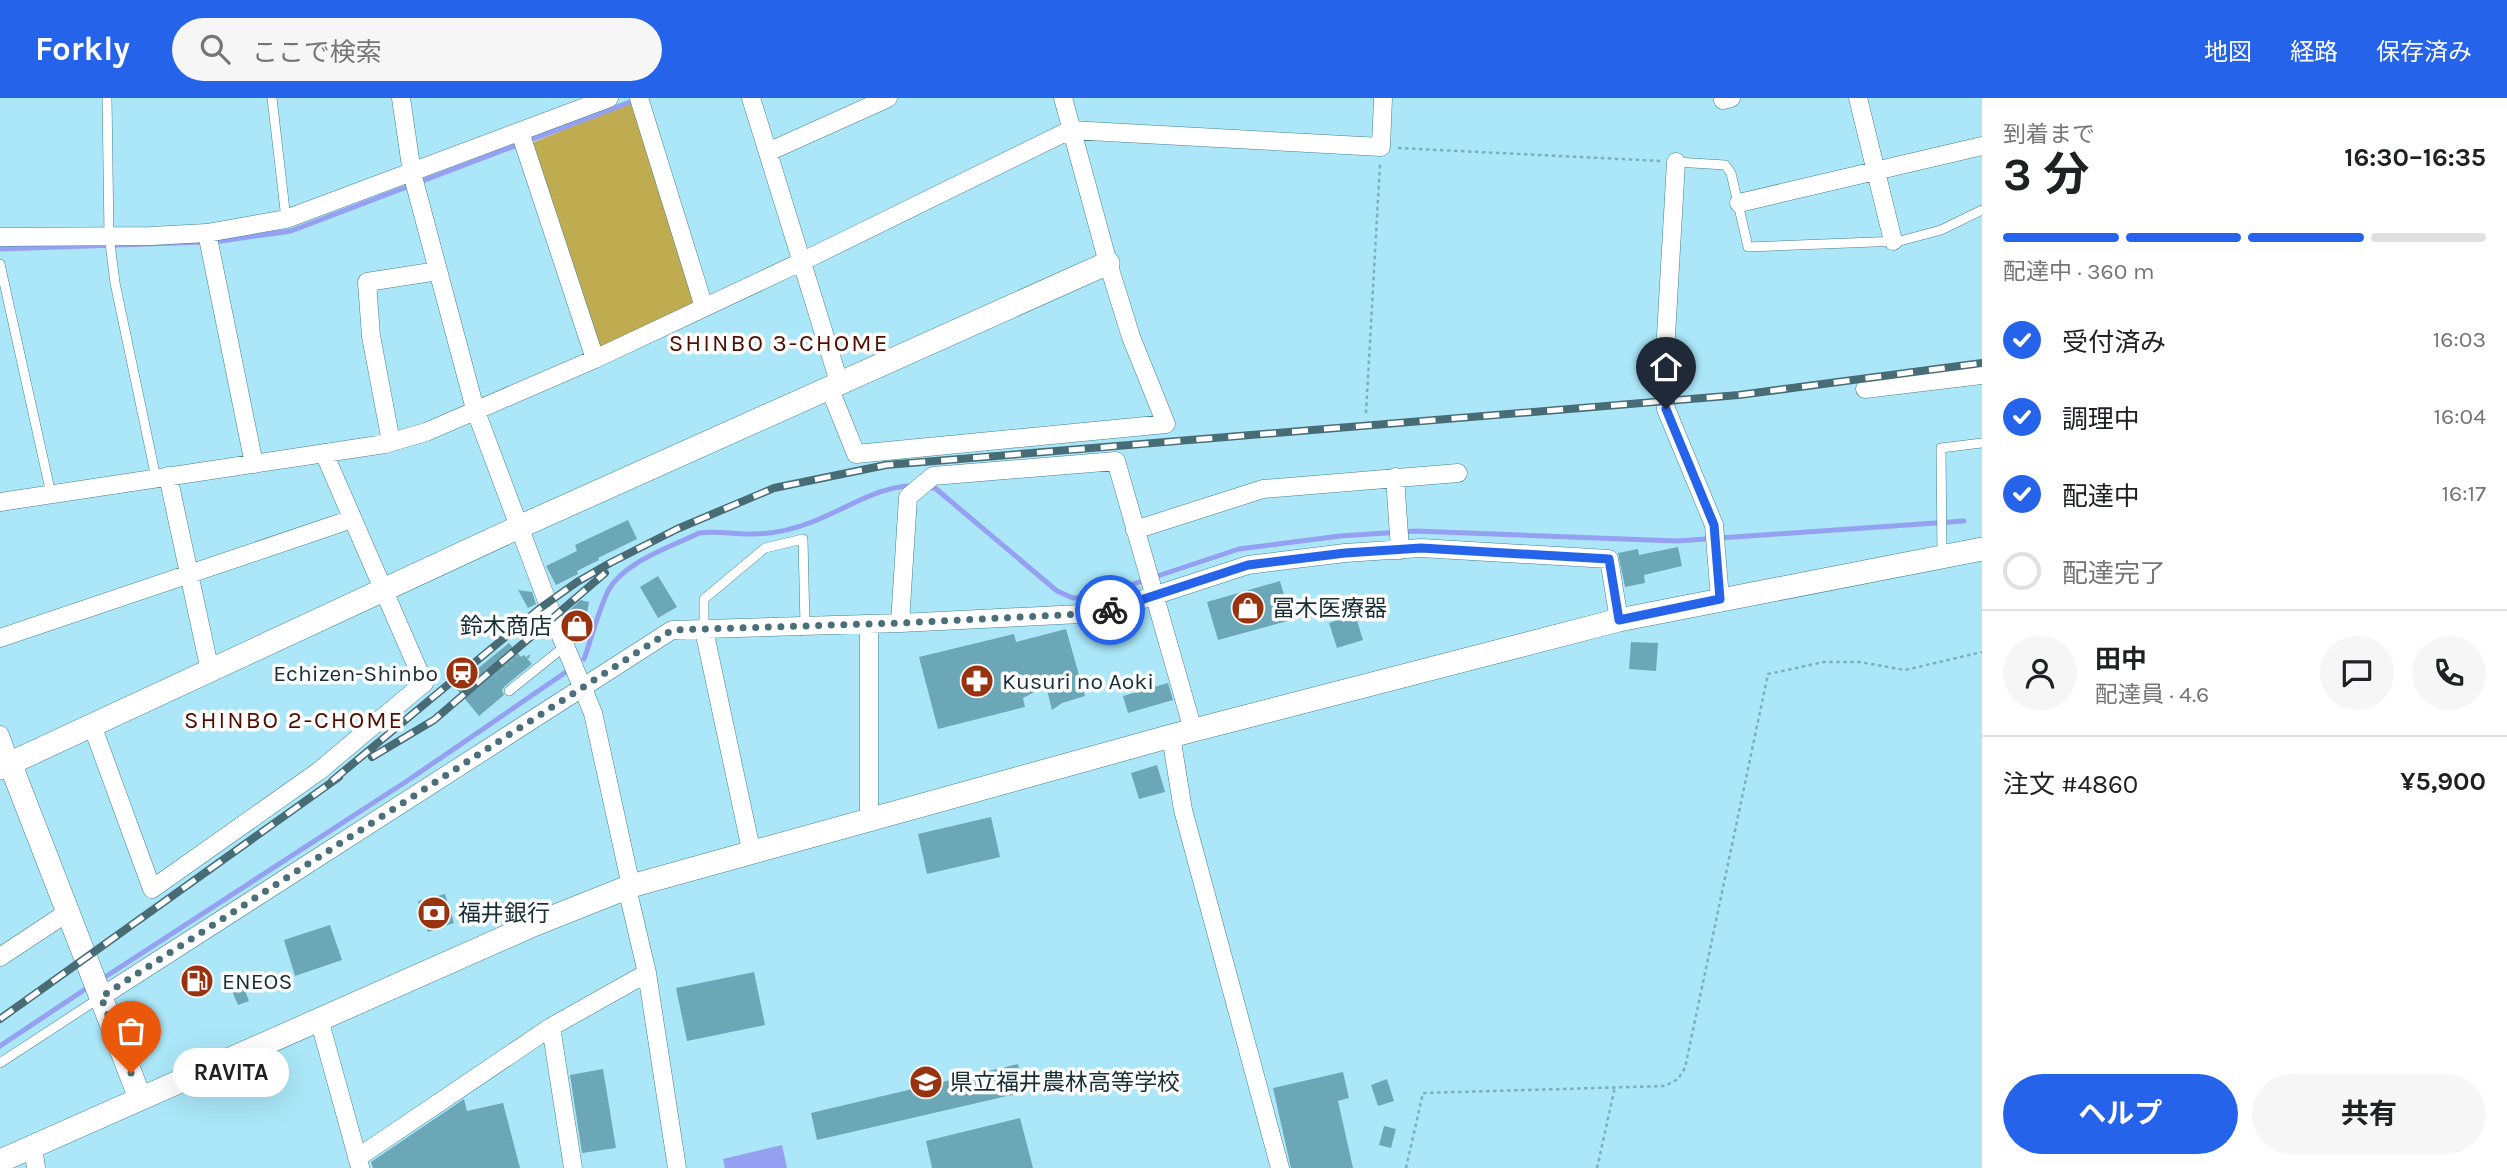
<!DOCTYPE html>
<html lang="ja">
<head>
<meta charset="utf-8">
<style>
  body { margin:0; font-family:Karla,"Noto Sans JP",sans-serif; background:#f6f6f6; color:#202124; height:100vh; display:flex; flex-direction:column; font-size:26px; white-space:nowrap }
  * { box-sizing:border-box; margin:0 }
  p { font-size:23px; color:#757577 }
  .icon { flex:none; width:38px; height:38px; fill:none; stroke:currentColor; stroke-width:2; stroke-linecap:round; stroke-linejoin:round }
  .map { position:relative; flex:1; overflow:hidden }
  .details { display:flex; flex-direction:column; background:#fff; width:525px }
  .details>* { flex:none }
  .pin { position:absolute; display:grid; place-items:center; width:60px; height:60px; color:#fff; margin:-72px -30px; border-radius:50% 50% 50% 0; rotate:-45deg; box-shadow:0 0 7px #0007 }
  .pin .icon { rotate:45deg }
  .courier { position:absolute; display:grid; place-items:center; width:70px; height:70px; margin:-35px; border:5px solid #2563eb; border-radius:50%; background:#fff; color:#222; box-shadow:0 2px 9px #0007 }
  .bubble { position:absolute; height:49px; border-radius:24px; background:#fff; box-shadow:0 7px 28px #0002; font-size:23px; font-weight:700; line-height:49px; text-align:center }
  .summary em { font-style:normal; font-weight:700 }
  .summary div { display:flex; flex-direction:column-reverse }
  .summary { display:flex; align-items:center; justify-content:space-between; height:119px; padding:0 21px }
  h1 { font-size:46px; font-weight:700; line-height:52px }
  .bar { display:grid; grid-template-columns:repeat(4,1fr); gap:10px 7px; align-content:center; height:84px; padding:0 21px }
  .bar i { height:9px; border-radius:5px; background:#e0e0e0 }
  .bar .active { background:#2563eb }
  .bar p { grid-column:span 4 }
  .line { display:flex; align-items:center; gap:18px; padding:0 21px; border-top:2px solid #e0e0e0 }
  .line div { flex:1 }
  .round { display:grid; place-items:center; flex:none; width:74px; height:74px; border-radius:37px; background:#f6f6f6 }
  ol { padding:0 21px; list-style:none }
  li { display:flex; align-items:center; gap:21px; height:77px }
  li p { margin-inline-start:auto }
  li .icon { padding:7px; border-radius:50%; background:#2563eb; color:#fff; stroke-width:4 }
  li:last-child { color:#757577 }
  li i { width:38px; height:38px; border:4px solid #e0e0e0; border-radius:50% }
  .action { display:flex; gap:14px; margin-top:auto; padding:14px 21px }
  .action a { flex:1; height:80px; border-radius:42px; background:#2563eb; color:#fff; font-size:28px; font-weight:700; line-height:80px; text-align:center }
  .action a+a { background:#f6f6f6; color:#202124 }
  header { display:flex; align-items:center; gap:42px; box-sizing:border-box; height:98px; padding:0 35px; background:#2563eb; color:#fff }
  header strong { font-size:33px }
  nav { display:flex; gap:38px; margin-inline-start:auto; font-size:24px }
  .search { width:490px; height:63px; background:#f6f6f6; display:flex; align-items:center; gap:18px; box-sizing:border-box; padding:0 24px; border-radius:38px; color:#757577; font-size:26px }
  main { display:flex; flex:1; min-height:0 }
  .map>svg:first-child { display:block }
  .green { fill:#c0ac50 }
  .water { fill:#95a0f2 }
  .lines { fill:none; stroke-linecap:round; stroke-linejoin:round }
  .stream { stroke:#95a0f2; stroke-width:5 }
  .building { fill:#6ca7b7 }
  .service-casing { stroke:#46808f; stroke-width:10 }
  .minor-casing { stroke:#46808f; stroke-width:19 }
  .tertiary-casing { stroke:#46808f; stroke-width:24 }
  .path { stroke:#7daebc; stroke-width:2.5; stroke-dasharray:3.5 3.5; stroke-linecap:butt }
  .service { stroke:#fff; stroke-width:9 }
  .minor { stroke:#fff; stroke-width:18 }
  .tertiary { stroke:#fff; stroke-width:23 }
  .rail-casing { stroke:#486c76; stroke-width:8 }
  .rail { stroke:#fdfdfd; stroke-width:5; stroke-dasharray:16; stroke-linecap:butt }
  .done { stroke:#4b6f79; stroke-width:7; stroke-dasharray:0 12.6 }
  .route { stroke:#2563eb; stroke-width:9 }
  .labels { text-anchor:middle; stroke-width:7; stroke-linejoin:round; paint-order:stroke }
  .poi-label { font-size:23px; fill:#172f35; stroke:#fdfdfd; text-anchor:start }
  .neighbourhood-label { font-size:24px; letter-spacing:2px; fill:#4f0e00; stroke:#fdfdfd }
</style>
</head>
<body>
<header>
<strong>Forkly</strong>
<div class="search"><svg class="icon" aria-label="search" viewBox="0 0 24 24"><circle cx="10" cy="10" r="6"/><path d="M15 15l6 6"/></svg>ここで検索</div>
<nav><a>地図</a><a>経路</a><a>保存済み</a></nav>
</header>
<main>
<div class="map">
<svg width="1982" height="1070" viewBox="0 0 1982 1070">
  <rect width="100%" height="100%" fill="#abe7f8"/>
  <path class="green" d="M 633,3 L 704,209 L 599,259 L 525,48 Z"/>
  <path class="water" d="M 782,1047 L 787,1070 L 725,1070 L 723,1061 Z"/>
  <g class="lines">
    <path class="stream" d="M 214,144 L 291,133 L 638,1
      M 0,151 L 204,144
      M 927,390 L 935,390 L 1057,493 L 1073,500 L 1097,498 L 1239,451 L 1340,438 L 1416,433 L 1677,443 L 1964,423
      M 584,561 C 592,539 598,514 608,493 C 623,464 671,449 699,435 C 718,432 735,437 753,436 C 773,436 794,431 812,424 C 842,413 882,386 914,388
      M 102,881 L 410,681 L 566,574
      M 0,948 L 90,888"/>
  </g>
  <path class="building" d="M 628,422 L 637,441 L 598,460 L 599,462 L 577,473 L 578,476 L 556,487 L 546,468 L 577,453 L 575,447 Z
    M 1678,449 L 1682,468 L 1644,477 L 1645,485 L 1625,489 L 1618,455 L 1638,451 L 1639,457 Z
    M 658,478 L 677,509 L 658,520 L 640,489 Z
    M 1280,483 L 1291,522 L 1218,542 L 1207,504 Z
    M 518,492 L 532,494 L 536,506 L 528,510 Z
    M 580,502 L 589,504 L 583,538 L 575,541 L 565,517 Z
    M 1355,516 L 1363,542 L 1337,550 L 1329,525 Z
    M 1066,531 L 1085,598 L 1062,605 L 1052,612 L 1046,588 L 1023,600 L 1025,609 L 938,631 L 919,559 L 1014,536 L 1016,544 Z
    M 1631,544 L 1658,545 L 1656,573 L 1629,571 Z
    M 509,545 L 521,559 L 524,557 L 532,566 L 505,588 L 502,592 L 504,597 L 479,618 L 455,589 Z
    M 1168,585 L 1173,602 L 1128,615 L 1123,598 Z
    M 1157,667 L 1165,694 L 1139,701 L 1131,675 Z
    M 991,719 L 1000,759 L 927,776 L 918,736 Z
    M 445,796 L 454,825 L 428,834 L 418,803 Z
    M 330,827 L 342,862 L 295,878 L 284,842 Z
    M 754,874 L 765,927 L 687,943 L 676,890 Z
    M 241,882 L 249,903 L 238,907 L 229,886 Z
    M 1018,966 L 1025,994 L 817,1042 L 811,1015 Z
    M 603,971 L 616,1050 L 582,1055 L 570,977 Z
    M 1343,974 L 1349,1000 L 1338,1003 L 1353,1070 L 1291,1070 L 1273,990 Z
    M 1387,981 L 1394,1003 L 1378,1008 L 1371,987 Z
    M 464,1001 L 467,1013 L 503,1005 L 520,1070 L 373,1070 L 371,1064 Z
    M 1020,1020 L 1033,1070 L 932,1070 L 926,1043 Z
    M 1384,1028 L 1396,1031 L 1391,1050 L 1379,1047 Z"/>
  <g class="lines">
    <defs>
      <path id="service" d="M 107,0 L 109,137 L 115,185 L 156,380
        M 272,0 L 286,121
        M 1676,64 L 1725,67 L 1731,75 L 1748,149 L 1900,143 L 1941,132 L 1982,112
        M 0,166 L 51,396
        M 1942,457 L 1941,350 L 1982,345
        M 704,531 L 704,501 L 765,450 L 803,441 L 805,528
        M 509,593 L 565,548
        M 0,965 L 101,899"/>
      <path id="minor" d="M 401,0 L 412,75 L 475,311 L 553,519 L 593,615 L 631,788
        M 639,0 L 704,209
        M 751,0 L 839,284
        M 1858,0 L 1893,143
        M 1723,2 L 1731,0
        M 520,34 L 595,261
        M 768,54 L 888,0
        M 1676,64 L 1663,290 L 1666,311 L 1714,427 L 1720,501
        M 1739,105 L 1982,48
        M 207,135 L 254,366
        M 0,139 L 151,138 L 207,135 L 286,121 L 609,0
        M 829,289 L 856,356 L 1166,326 L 1131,239 L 1108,165 L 1063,0
        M 1865,291 L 1982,277
        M 391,344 L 371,238 L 367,184 L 438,173
        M 168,378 L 210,573
        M 1395,379 L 1400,452
        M 0,404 L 385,346 L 426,334 L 595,261 L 801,164 L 1070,32 L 1381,49 L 1383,0
        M 1135,432 L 1263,391 L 1458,375
        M 900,525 L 908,399 L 933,378 L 1116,363 L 1193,632
        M 704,532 L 752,756
        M 0,540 L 352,421
        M 92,627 L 152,791 L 319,673 L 424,585 L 324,355
        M 0,637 L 10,665
        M 1171,638 L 1183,712 L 1280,1070
        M 869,722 L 869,526
        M 627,790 L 647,875 L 677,1070
        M 0,859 L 68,814
        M 101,899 L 672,532 L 900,525 L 1101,515 L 1248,467 L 1345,455 L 1421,450 L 1609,461 L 1619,522
        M 319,921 L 360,1069
        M 551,929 L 573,1070
        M 33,1048 L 36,1070
        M 357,1060 L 551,929 L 647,875"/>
      <path id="tertiary" d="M 10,665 L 140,1000
        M 0,670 L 519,429 L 1108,165
        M 0,1063 L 533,827 L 631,788 L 1171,638 L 1619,522 L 1982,451"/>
    </defs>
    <use href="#service" class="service-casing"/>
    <use href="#minor" class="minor-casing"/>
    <use href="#tertiary" class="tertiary-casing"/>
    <path class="path" d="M 1398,50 L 1661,63
      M 1366,315 L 1380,66
      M 527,560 L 529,558 L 532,561
      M 497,578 L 496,577 L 518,558 L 513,552
      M 1406,1070 L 1423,995 L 1665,988 L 1678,981 L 1685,970 L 1768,576 L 1824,564 L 1860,564 L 1905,572 L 1982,554
      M 1597,1070 L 1615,989"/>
    <use href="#service" class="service"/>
    <use href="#minor" class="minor"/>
    <use href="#tertiary" class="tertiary"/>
    <defs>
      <path id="rail" d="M 372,659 L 434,622 L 605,475
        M 332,683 L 539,511 L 577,484 L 610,465 L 677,431 L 774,390 L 886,367 L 1739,297 L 1982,265
        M 0,921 L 339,679"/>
    </defs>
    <use href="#rail" class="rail-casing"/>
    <use href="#rail" class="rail"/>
  </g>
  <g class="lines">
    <path class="done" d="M 131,975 L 101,899 L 672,532 L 900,525 L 1101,515 L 1110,512"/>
    <path class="route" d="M 1110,512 L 1248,467 L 1345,455 L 1421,450 L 1609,461 L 1619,522 L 1720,501 L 1714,427 L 1666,311"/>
  </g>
  <defs>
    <symbol id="shop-disc" viewBox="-11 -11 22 22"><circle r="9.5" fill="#99320f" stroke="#fdfdfd"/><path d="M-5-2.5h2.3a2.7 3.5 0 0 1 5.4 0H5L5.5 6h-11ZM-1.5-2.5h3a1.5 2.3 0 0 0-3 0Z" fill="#fff"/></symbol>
    <symbol id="station-disc" viewBox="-11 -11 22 22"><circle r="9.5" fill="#99320f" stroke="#fdfdfd"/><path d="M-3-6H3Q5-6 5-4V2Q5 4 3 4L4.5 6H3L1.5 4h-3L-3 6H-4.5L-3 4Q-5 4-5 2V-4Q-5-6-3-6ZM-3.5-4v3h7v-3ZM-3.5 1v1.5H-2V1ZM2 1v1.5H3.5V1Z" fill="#fff"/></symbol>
    <symbol id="pharmacy-disc" viewBox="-11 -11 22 22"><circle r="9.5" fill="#99320f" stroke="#fdfdfd"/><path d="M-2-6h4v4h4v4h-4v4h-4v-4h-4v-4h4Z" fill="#fff"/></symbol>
    <symbol id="bank-disc" viewBox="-11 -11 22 22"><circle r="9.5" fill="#99320f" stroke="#fdfdfd"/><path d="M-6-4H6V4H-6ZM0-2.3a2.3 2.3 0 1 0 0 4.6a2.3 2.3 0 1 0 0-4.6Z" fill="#fff"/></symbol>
    <symbol id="fuel-disc" viewBox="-11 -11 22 22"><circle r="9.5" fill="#99320f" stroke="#fdfdfd"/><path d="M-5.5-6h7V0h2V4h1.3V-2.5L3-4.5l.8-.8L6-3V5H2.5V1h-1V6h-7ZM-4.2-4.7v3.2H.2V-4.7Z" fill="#fff"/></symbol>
    <symbol id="school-disc" viewBox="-11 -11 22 22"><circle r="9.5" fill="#99320f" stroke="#fdfdfd"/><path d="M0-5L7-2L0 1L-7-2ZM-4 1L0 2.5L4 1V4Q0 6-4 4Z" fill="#fff"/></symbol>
  </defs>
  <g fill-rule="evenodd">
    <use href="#shop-disc" x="1229" y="491" width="38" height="38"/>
    <use href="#shop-disc" x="558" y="509" width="38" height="38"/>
    <use href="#station-disc" x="443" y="556" width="38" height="38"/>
    <use href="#pharmacy-disc" x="958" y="564" width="38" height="38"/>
    <use href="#bank-disc" x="415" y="796" width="38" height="38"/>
    <use href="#fuel-disc" x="178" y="864" width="38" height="38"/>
    <use href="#school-disc" x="907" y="965" width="38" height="38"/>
  </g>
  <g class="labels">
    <g class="poi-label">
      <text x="1272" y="518">冨木医療器</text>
      <text x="552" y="536" text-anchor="end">鈴木商店</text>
      <text x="438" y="583" text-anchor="end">Echizen-Shinbo</text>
      <text x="1002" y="591">Kusuri no Aoki</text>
      <text x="458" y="823">福井銀行</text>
      <text x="222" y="891">ENEOS</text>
      <text x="950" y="992">県立福井農林高等学校</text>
    </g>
    <g class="neighbourhood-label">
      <text x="779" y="253">SHINBO 3-CHOME</text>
      <text x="294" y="630">SHINBO 2-CHOME</text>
    </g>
  </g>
</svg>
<div class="pin" style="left:131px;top:975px;background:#ea580c"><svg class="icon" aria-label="bag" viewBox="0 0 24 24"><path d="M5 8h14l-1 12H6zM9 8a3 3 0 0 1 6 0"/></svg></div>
<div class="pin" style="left:1666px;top:311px;background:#1f2937"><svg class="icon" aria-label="home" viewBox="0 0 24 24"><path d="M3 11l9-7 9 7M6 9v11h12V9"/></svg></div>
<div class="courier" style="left:1110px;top:512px"><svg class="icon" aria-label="bike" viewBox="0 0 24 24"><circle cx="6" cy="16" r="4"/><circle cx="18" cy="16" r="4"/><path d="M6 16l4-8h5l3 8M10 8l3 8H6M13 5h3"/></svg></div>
<div class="bubble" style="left:173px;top:950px;width:116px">RAVITA</div>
</div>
<section class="details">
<div class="summary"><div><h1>3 分</h1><p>到着まで</p></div><em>16:30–16:35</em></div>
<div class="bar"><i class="active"></i><i class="active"></i><i class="active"></i><i></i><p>配達中 · 360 m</p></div>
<ol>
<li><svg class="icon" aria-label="check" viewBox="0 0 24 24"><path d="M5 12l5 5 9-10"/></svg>受付済み<p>16:03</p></li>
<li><svg class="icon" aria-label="check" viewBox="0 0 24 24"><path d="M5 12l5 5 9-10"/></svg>調理中<p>16:04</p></li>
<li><svg class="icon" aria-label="check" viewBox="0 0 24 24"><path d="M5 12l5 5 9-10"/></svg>配達中<p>16:17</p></li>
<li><i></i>配達完了</li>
</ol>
<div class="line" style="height:126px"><a class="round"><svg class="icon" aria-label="person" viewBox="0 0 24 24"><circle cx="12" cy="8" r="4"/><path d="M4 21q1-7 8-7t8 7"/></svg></a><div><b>田中</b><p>配達員 · 4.6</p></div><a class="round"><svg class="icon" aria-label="chat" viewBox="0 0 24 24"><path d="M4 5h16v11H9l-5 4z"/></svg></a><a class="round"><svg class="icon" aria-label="phone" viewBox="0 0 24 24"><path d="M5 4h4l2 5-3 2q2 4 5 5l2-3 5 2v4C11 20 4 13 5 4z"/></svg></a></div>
<div class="line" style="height:91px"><div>注文 #4860</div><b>¥5,900</b></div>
<div class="action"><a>ヘルプ</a><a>共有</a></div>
</section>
</main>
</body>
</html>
